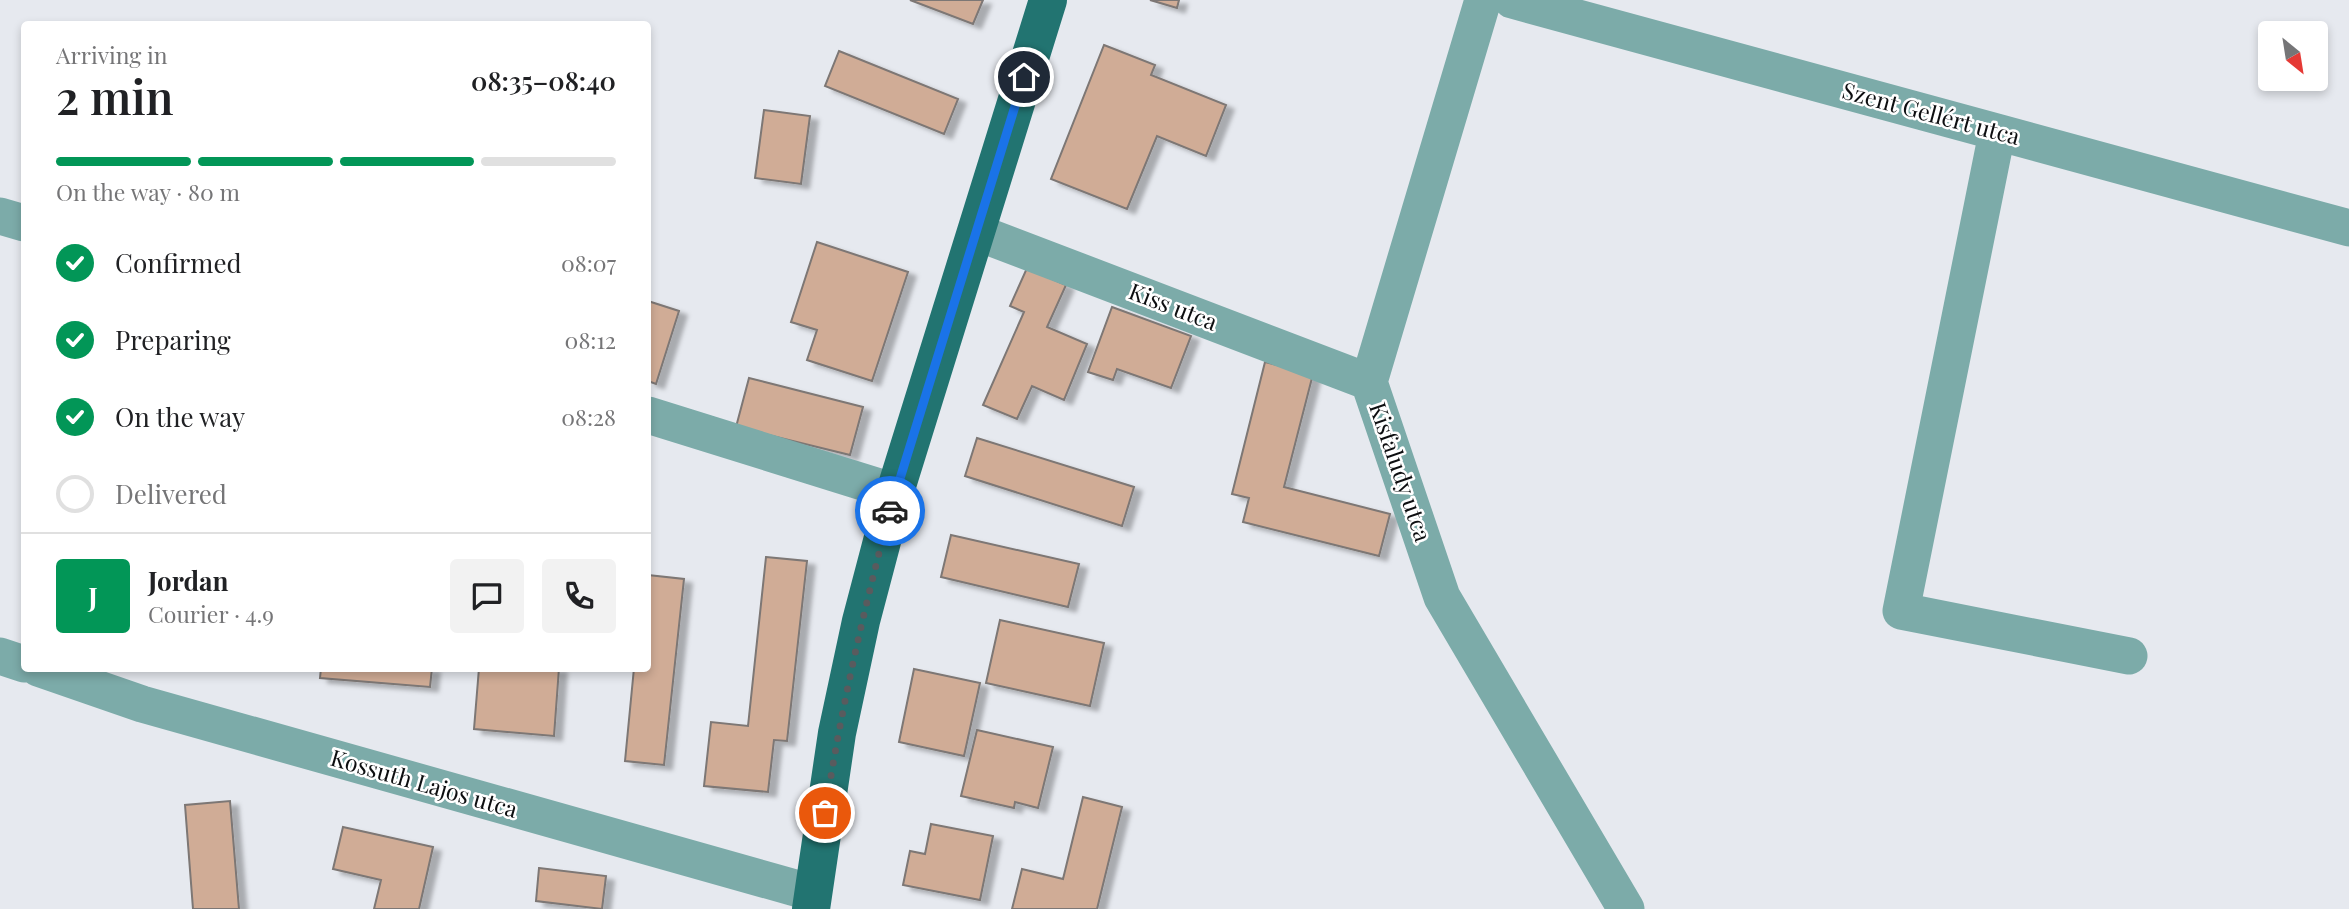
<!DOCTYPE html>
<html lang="en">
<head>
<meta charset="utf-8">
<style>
  body { margin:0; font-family:"Playfair Display",serif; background:#f2f2f2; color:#202124; height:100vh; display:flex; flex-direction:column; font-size:26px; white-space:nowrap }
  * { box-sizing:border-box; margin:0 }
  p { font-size:23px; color:#757577 }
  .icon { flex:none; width:38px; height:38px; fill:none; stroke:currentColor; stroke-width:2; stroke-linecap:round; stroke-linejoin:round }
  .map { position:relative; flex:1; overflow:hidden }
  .details { position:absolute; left:21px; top:21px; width:630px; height:651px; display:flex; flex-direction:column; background:#fff; border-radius:7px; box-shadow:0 4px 10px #0003 }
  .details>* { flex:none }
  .needle { width:46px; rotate:150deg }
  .controls { position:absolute; left:2258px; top:21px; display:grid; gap:14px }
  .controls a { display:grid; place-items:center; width:70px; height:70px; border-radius:7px; background:#fff; box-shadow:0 4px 10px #0003; font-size:35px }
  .pin { position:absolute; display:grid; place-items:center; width:60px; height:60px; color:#fff; margin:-30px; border:4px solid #fff; border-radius:50%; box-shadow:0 2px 7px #0007 }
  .courier { position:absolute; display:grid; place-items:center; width:70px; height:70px; margin:-35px; border:5px solid #1a73e8; border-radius:50%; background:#fff; color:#222; box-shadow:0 2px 9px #0007 }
  .head em { font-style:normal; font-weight:600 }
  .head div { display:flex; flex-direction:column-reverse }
  .head { display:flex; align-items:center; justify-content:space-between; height:119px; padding:0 35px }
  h1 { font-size:46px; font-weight:600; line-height:52px }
  .bar { display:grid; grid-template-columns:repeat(4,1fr); gap:10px 7px; align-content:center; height:84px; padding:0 35px }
  .bar i { height:9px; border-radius:5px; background:#e0e0e0 }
  .bar .active { background:#029657 }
  .bar p { grid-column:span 4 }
  .line { display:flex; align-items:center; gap:18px; padding:0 35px; border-top:2px solid #e0e0e0 }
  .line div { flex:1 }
  .round { display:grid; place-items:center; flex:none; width:74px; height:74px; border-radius:7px; background:#f2f2f2 }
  ol { padding:0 35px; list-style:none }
  li { display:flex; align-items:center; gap:21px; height:77px }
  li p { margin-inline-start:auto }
  li .icon { padding:7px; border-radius:50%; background:#029657; color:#fff; stroke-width:4 }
  li:last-child { color:#757577 }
  li i { width:38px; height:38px; border:4px solid #e0e0e0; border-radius:50% }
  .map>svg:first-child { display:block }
  .building { fill:#d0ac96; stroke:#7d7774; stroke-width:2; filter:url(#shadow) }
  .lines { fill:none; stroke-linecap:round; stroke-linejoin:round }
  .minor { stroke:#7caba9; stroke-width:37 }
  .primary { stroke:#227471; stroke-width:38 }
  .done { stroke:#595b5e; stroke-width:7; stroke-dasharray:0 12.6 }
  .route { stroke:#1a73e8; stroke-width:9 }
  .labels { text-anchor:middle; stroke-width:5; stroke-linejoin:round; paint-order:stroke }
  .street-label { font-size:23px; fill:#0d0e10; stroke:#fff }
</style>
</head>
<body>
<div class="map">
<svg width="2349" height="909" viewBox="0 0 2349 909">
  <defs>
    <filter id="shadow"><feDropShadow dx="8" dy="4.5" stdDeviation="2" flood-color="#0004"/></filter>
  </defs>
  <rect width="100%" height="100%" fill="#e6e9ef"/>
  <path class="building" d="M 910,0 L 983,0 L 973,24 Z
    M 1150,0 L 1179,0 L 1177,8 Z
    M 1104,45 L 1155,65 L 1151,75 L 1226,105 L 1206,156 L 1157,136 L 1127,209 L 1051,179 Z
    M 839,51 L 958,99 L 944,134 L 825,86 Z
    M 764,110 L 810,116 L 801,184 L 755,178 Z
    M 817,242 L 908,272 L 872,381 L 807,360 L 817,330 L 791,322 Z
    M 1027,268 L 1066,285 L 1047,327 L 1087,344 L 1064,400 L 1032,386 L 1017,419 L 983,405 L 1024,312 L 1010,306 Z
    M 648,301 L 679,311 L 656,384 L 648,381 Z
    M 1112,307 L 1191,336 L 1171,388 L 1117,369 L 1113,380 L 1088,372 Z
    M 1265,362 L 1313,374 L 1284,487 L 1390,514 L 1379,556 L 1243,522 L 1249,498 L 1232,494 Z
    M 749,378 L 863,407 L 850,455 L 736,427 Z
    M 977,438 L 1134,487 L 1122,526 L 965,476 Z
    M 951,535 L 1079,564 L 1068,607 L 941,577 Z
    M 766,557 L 807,561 L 787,741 L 774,740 L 768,792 L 704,786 L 711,722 L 748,726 Z
    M 648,575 L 684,579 L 664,765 L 625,761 L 634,668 L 648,668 Z
    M 1000,620 L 1104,643 L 1090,706 L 986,683 Z
    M 321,668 L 432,668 L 430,687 L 320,678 Z
    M 479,668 L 559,668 L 554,736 L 474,729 Z
    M 914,669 L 980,683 L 964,756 L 899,742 Z
    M 977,730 L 1053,747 L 1038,808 L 1015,802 L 1014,808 L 961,796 Z
    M 1083,797 L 1122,807 L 1097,909 L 1012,909 L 1022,869 L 1063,879 Z
    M 230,801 L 239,909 L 193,909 L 185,805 Z
    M 931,824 L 993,836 L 980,900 L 903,885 L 910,851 L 925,854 Z
    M 343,827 L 433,847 L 419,909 L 374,909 L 381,880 L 333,869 Z
    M 539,868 L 606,876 L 602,909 L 536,901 Z"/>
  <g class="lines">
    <path class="minor" d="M 1483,0 L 1369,382 L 1442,597 L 1626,909
      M 1512,0 L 2349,228
      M 1997,133 L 1901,611 L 2129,656
      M 0,216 L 24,223
      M 976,232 L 1369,382
      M 648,415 L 895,492
      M 0,656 L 24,664
      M 38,668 L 142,704 L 813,893"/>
    <path class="primary" d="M 811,909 L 837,733 L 861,621 L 895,492 L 1048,0"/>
  </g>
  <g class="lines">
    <path class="done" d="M 825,813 C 841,709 863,613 890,511"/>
    <path class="route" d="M 890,511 L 1024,77"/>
  </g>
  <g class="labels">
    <g class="street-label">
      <text transform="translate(1931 114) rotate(15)" y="8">Szent Gellért utca</text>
      <text transform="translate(1173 307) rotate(21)" y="8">Kiss utca</text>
      <text transform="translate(1400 472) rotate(71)" y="8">Kisfaludy utca</text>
      <text transform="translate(424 784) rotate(16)" y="8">Kossuth Lajos utca</text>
    </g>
  </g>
</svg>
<div class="controls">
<a><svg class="needle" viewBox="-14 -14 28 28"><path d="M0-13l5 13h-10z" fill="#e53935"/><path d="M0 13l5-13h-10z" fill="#757577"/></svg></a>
</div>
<div class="pin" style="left:825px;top:813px;background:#ea580c"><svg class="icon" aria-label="bag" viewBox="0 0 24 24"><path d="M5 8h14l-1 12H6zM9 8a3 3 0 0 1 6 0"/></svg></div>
<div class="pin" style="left:1024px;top:77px;background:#1f2937"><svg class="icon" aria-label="home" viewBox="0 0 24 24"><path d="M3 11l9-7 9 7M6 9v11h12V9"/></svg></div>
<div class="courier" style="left:890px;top:511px"><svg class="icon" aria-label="car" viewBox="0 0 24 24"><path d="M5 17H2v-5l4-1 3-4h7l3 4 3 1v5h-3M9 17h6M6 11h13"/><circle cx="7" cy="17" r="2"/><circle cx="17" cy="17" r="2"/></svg></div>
<section class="details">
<div class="head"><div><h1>2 min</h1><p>Arriving in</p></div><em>08:35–08:40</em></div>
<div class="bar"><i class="active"></i><i class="active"></i><i class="active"></i><i></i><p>On the way · 80 m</p></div>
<ol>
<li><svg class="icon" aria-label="check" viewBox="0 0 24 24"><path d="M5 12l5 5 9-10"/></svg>Confirmed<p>08:07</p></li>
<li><svg class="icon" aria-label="check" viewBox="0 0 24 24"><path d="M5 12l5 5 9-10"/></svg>Preparing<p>08:12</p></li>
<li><svg class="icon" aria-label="check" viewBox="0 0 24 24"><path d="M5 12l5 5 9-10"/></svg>On the way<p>08:28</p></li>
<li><i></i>Delivered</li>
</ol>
<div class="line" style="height:126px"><b class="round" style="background:#029657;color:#fff">J</b><div><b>Jordan</b><p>Courier · 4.9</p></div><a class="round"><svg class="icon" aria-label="chat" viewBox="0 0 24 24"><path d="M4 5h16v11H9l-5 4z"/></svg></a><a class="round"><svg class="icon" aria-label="phone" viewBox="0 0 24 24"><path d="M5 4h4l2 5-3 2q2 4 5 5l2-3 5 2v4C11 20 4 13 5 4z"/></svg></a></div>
</section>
</div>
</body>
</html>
